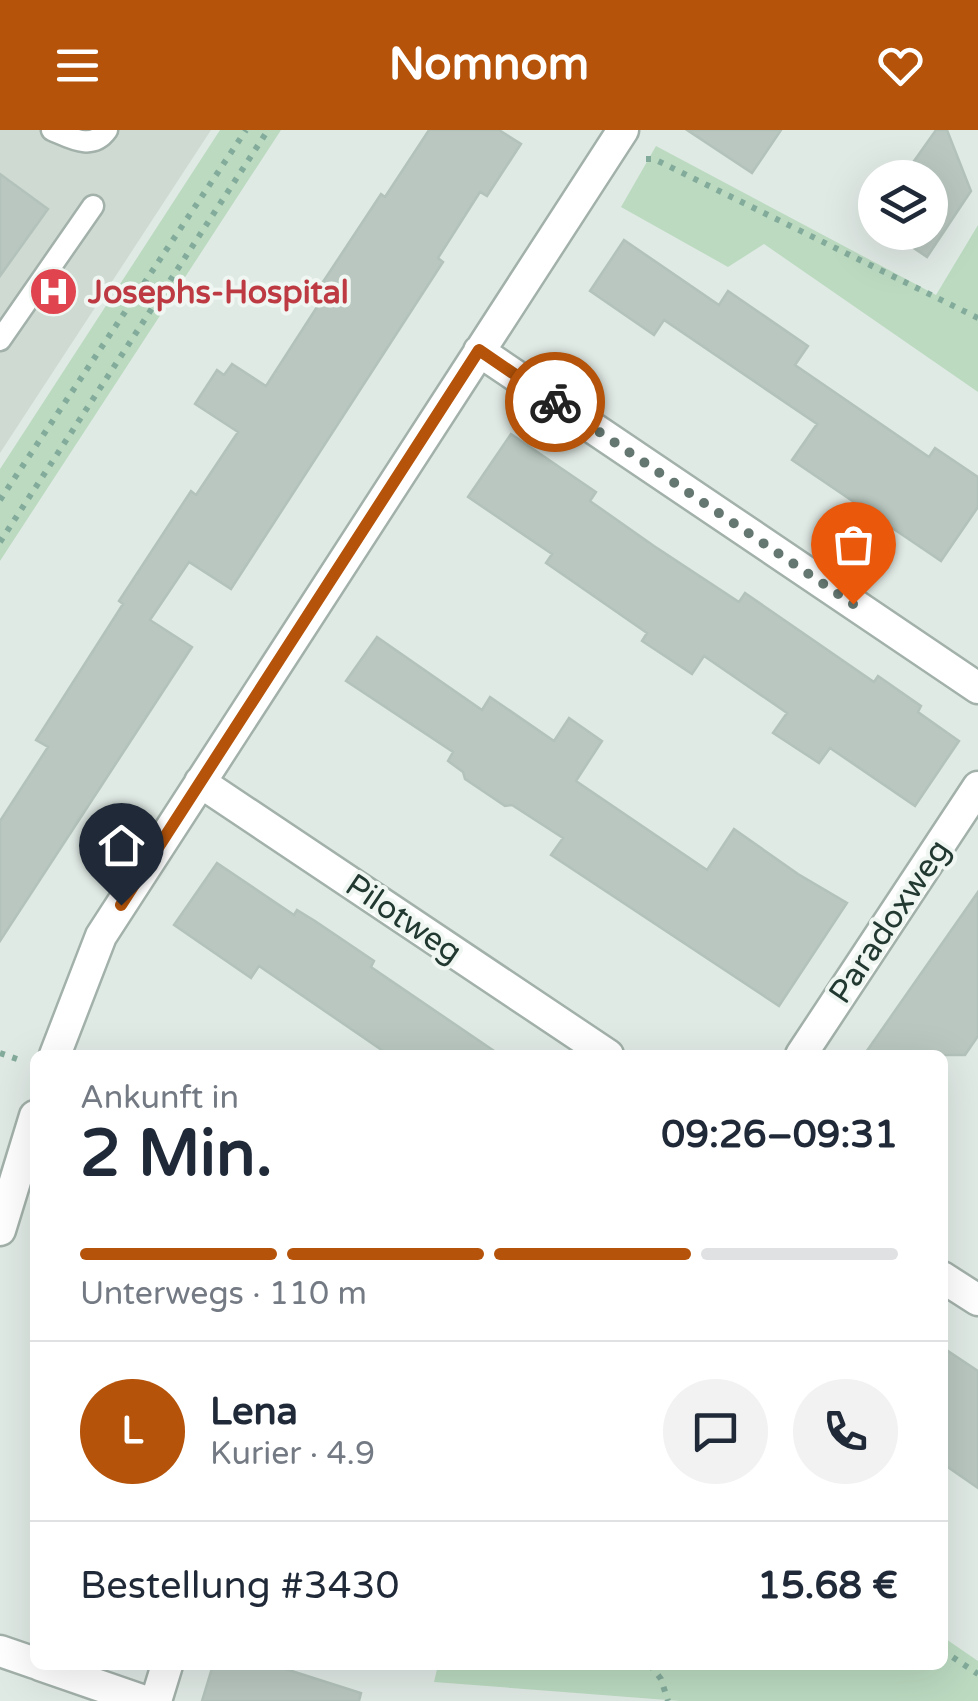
<!DOCTYPE html>
<html lang="de">
<head>
<meta charset="utf-8">
<style>
  body { margin:0; font-family:"Varela Round",sans-serif; background:#f2f2f3; color:#1f2937; height:100vh; display:flex; flex-direction:column; font-size:38px; white-space:nowrap }
  * { box-sizing:border-box; margin:0 }
  p { font-size:32px; color:#747a83 }
  .icon { flex:none; width:55px; height:55px; fill:none; stroke:currentColor; stroke-width:2; stroke-linecap:round; stroke-linejoin:round }
  .map { position:relative; flex:1; overflow:hidden }
  .panel { position:absolute; left:30px; top:920px; width:918px; height:620px; display:flex; flex-direction:column; background:#fff; border-radius:15px; box-shadow:0 10px 40px #0002 }
  .panel>* { flex:none }
  .fabs { position:absolute; left:858px; top:30px; display:grid; gap:20px }
  .fabs a { display:grid; place-items:center; width:90px; height:90px; border-radius:50%; background:#fff; box-shadow:0 10px 40px #0002; font-size:50px }
  .pin { position:absolute; display:grid; place-items:center; width:85px; height:85px; color:#fff; margin:-102px -42px; border-radius:50% 50% 50% 0; rotate:-45deg; box-shadow:0 0 10px #0007 }
  .pin .icon { rotate:45deg }
  .courier { position:absolute; display:grid; place-items:center; width:100px; height:100px; margin:-50px; border:8px solid #b45309; border-radius:50%; background:#fff; color:#222; box-shadow:0 2px 12px #0007 }
  .overview em { font-style:normal; font-weight:700 }
  .overview div { display:flex; flex-direction:column-reverse }
  .overview { display:flex; align-items:center; justify-content:space-between; height:170px; padding:0 50px }
  h1 { font-size:65px; font-weight:700; line-height:75px }
  .bar { display:grid; grid-template-columns:repeat(4,1fr); gap:15px 10px; align-content:center; height:120px; padding:0 50px }
  .bar i { height:12px; border-radius:8px; background:#e0e1e3 }
  .bar .on { background:#b45309 }
  .bar p { grid-column:span 4 }
  .line { display:flex; align-items:center; gap:25px; padding:0 50px; border-top:2px solid #e0e1e3 }
  .line div { flex:1 }
  .round { display:grid; place-items:center; flex:none; width:105px; height:105px; border-radius:52px; background:#f2f2f3 }
  header { display:flex; justify-content:space-between; align-items:center; height:130px; padding:0 50px; background:#b45309; color:#fff; font-size:45px; font-weight:700 }
  .map>svg:first-child { display:block }
  .built { fill:#cfdad3 }
  .green { fill:#bbdac0 }
  .building { fill:#b9c7c0; stroke:#b3c3bb; stroke-width:2.5 }
  .lines { fill:none; stroke-linecap:round; stroke-linejoin:round }
  .lane-casing { stroke:#a3b1ab; stroke-width:25 }
  .street-casing { stroke:#a3b1ab; stroke-width:35 }
  .path { stroke:#83ab9b; stroke-width:6; stroke-dasharray:5 8; stroke-linecap:butt }
  .lane { stroke:#fff; stroke-width:20 }
  .street { stroke:#fff; stroke-width:30 }
  .done { stroke:#647770; stroke-width:10; stroke-dasharray:0 18 }
  .route { stroke:#b45309; stroke-width:12 }
  .labels { text-anchor:middle; stroke-width:8; stroke-linejoin:round; paint-order:stroke }
  .health-label { font-size:32px; font-weight:bold; fill:#be3a42; stroke:#f0f7f3; text-anchor:start }
  .street-label { font-size:32px; fill:#223931; stroke:#f0f7f3 }
</style>
</head>
<body>
<header><svg class="icon" aria-label="menu" viewBox="0 0 24 24"><path d="M4 6h16M4 12h16M4 18h16"/></svg>Nomnom<svg class="icon" aria-label="heart" viewBox="0 0 24 24"><path d="M12 20l-8-8c-3-5 5-10 8-4 3-6 11-1 8 4z"/></svg></header>
<div class="map">
<svg width="978" height="1571" viewBox="0 0 978 1571">
  <rect width="100%" height="100%" fill="#e0eae5"/>
  <path class="built" d="M 0,0 L 211,0 L 0,323 Z"/>
  <path class="green" d="M 220,0 L 281,0 L 0,431 L 0,339 Z
    M 656,16 L 936,165 L 978,95 L 978,262 L 764,114 L 728,137 L 621,77 Z
    M 943,1507 L 978,1531 L 978,1571 L 680,1571 L 434,1552 L 438,1535 L 942,1535 Z"/>
  <path class="building" d="M 429,0 L 499,0 L 521,14 L 487,66 L 480,62 L 438,128 L 443,132 L 231,459 L 189,432 L 150,490 L 192,517 L 0,811 L 0,691 L 48,617 L 36,610 L 123,474 L 119,471 L 191,361 L 196,365 L 238,302 L 195,274 L 217,240 L 224,245 L 232,234 L 266,256 L 326,163 L 319,158 L 381,64 L 385,67 Z
    M 687,0 L 781,0 L 752,43 Z
    M 936,0 L 947,0 L 971,61 L 927,127 L 890,102 L 930,102 L 930,48 L 902,48 Z
    M 0,44 L 48,79 L 0,146 Z
    M 624,110 L 719,175 L 728,161 L 808,216 L 795,235 L 929,327 L 935,318 L 978,347 L 978,377 L 941,431 L 792,330 L 817,294 L 664,190 L 654,205 L 590,161 Z
    M 511,304 L 596,362 L 590,371 L 654,416 L 739,472 L 745,463 L 874,552 L 878,546 L 921,576 L 918,582 L 959,611 L 915,676 L 830,618 L 819,633 L 773,603 L 787,583 L 704,526 L 692,544 L 642,511 L 647,503 L 546,433 L 552,424 L 468,367 Z
    M 377,507 L 482,580 L 490,567 L 554,611 L 569,588 L 602,611 L 576,651 L 707,740 L 734,699 L 798,744 L 847,773 L 779,876 L 551,725 L 563,708 L 512,675 L 505,676 L 465,649 L 463,642 L 448,631 L 453,622 L 346,551 Z
    M 217,733 L 294,785 L 297,780 L 315,791 L 374,831 L 371,837 L 500,925 L 389,925 L 259,836 L 251,848 L 174,795 Z
    M 978,762 L 978,906 L 965,925 L 864,925 Z
    M 942,1217 L 978,1241 L 978,1358 L 942,1333 Z
    M 213,1535 L 273,1535 L 361,1563 L 359,1571 L 202,1571 Z"/>
  <g class="lines">
    <defs>
      <path id="lane" d="M 52,0 C 71,8 92,21 107,0
        M 0,210 L 93,76"/>
      <path id="street" d="M 479,221 L 978,558
        M 200,652 L 608,925
        M 55,925 L 101,806 L 623,0
        M 801,925 L 978,657
        M 0,1100 L 35,986
        M 942,1147 L 978,1170
        M 0,1521 L 35,1533
        M 40,1535 L 144,1571
        M 156,1571 L 167,1535"/>
    </defs>
    <use href="#lane" class="lane-casing"/>
    <use href="#street" class="street-casing"/>
    <path class="path" d="M 646,29 L 654,29 L 978,188
      M 0,370 L 246,0
      M 0,412 L 268,0
      M 0,923 L 17,929
      M 942,1520 L 978,1544
      M 650,1535 L 661,1549 L 668,1571"/>
    <use href="#lane" class="lane"/>
    <use href="#street" class="street"/>
  </g>
  <g class="lines">
    <path class="done" d="M 555,272 L 853,474"/>
    <path class="route" d="M 121,775 L 479,220 L 555,272"/>
  </g>
  <defs>
    <symbol id="hospital-disc" viewBox="-11 -11 22 22"><circle r="9.5" fill="#e0444e" stroke="#f0f7f3"/><path d="M-5-5h3v3.5h4V-5h3V5h-3V1.5h-4V5h-3Z" fill="#fff"/></symbol>
  </defs>
  <g fill-rule="evenodd">
    <use href="#hospital-disc" x="26" y="134" width="55" height="55"/>
  </g>
  <g class="labels">
    <g class="health-label">
      <text x="88" y="173">Josephs-Hospital</text>
    </g>
    <g class="street-label">
      <text transform="translate(404 788) rotate(34)" y="11">Pilotweg</text>
      <text transform="translate(889 791) rotate(-56)" y="11">Paradoxweg</text>
    </g>
  </g>
</svg>
<div class="fabs">
<a><svg class="icon" aria-label="layers" viewBox="0 0 24 24"><path d="M12 4l9 5-9 5-9-5zM3 14l9 5 9-5"/></svg></a>
</div>
<div class="pin" style="left:853px;top:474px;background:#ea580c"><svg class="icon" aria-label="bag" viewBox="0 0 24 24"><path d="M5 8h14l-1 12H6zM9 8a3 3 0 0 1 6 0"/></svg></div>
<div class="pin" style="left:121px;top:775px;background:#1f2937"><svg class="icon" aria-label="home" viewBox="0 0 24 24"><path d="M3 11l9-7 9 7M6 9v11h12V9"/></svg></div>
<div class="courier" style="left:555px;top:272px"><svg class="icon" aria-label="bike" viewBox="0 0 24 24"><circle cx="6" cy="16" r="4"/><circle cx="18" cy="16" r="4"/><path d="M6 16l4-8h5l3 8M10 8l3 8H6M13 5h3"/></svg></div>
<section class="panel">
<div class="overview"><div><h1>2 Min.</h1><p>Ankunft in</p></div><em>09:26–09:31</em></div>
<div class="bar"><i class="on"></i><i class="on"></i><i class="on"></i><i></i><p>Unterwegs · 110 m</p></div>
<div class="line" style="height:180px"><b class="round" style="background:#b45309;color:#fff">L</b><div><b>Lena</b><p>Kurier · 4.9</p></div><a class="round"><svg class="icon" aria-label="chat" viewBox="0 0 24 24"><path d="M4 5h16v11H9l-5 4z"/></svg></a><a class="round"><svg class="icon" aria-label="phone" viewBox="0 0 24 24"><path d="M5 4h4l2 5-3 2q2 4 5 5l2-3 5 2v4C11 20 4 13 5 4z"/></svg></a></div>
<div class="line" style="height:130px"><div>Bestellung #3430</div><b>15.68 €</b></div>
</section>
</div>
</body>
</html>
